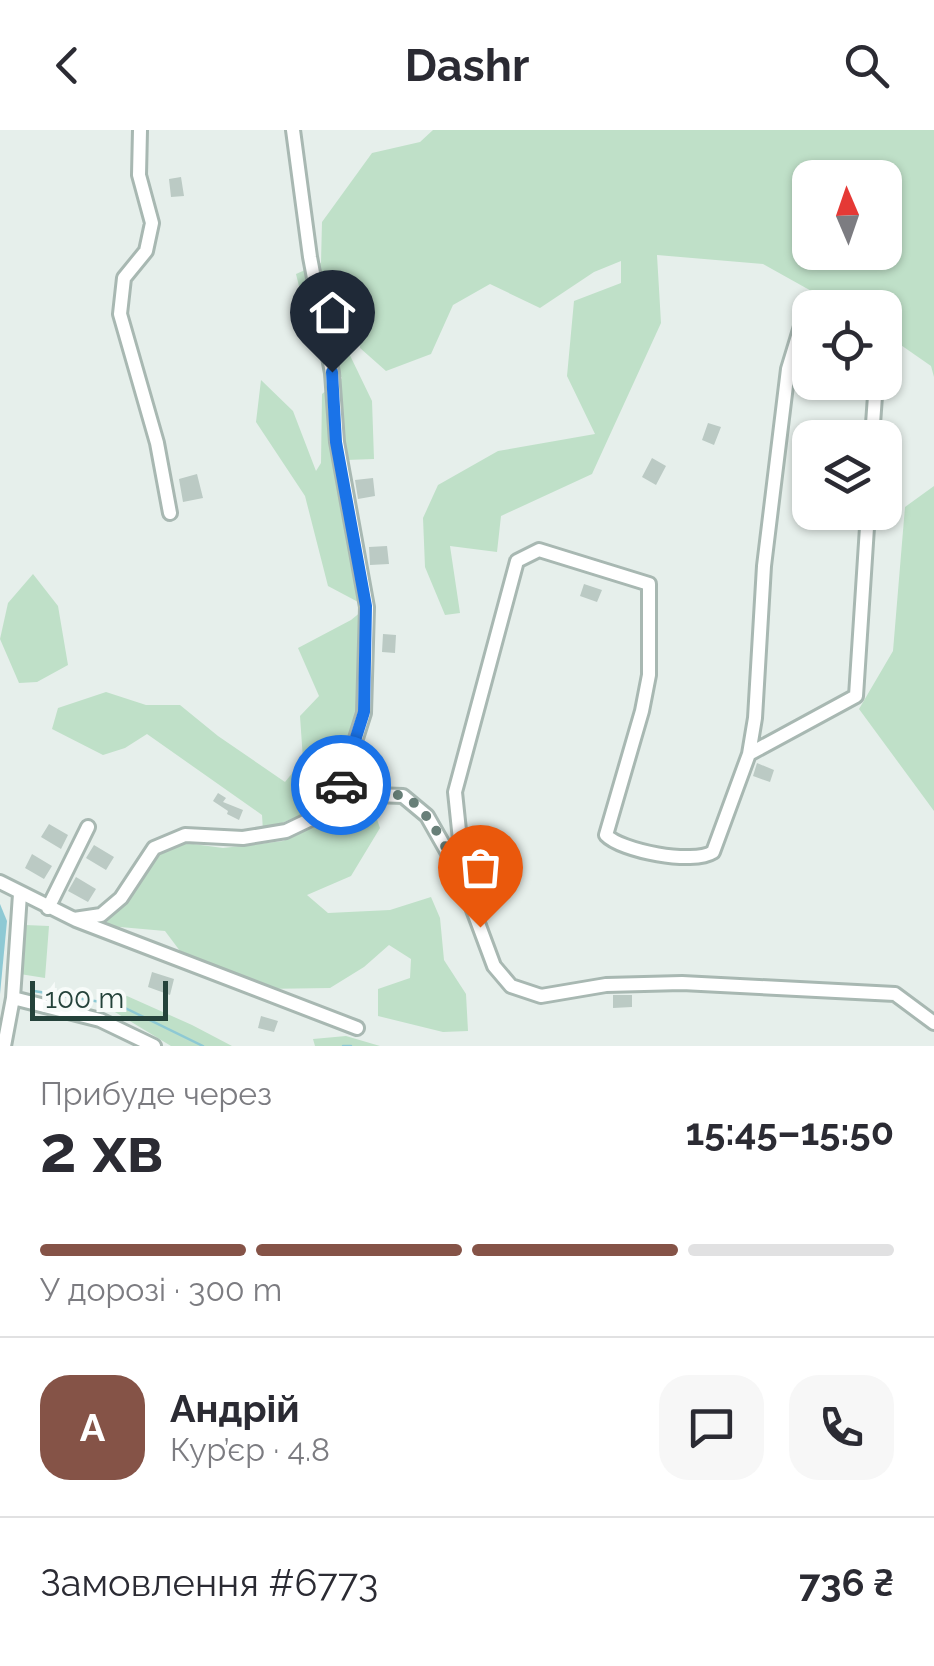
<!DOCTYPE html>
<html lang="uk">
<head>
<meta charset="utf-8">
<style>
  body { margin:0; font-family:Raleway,sans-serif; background:#f7f7f7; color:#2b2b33; height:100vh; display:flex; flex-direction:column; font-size:38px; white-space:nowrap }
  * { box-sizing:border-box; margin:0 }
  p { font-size:32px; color:#7c7c81 }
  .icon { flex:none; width:55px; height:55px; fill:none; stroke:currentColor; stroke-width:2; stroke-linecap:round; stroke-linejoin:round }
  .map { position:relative; height:916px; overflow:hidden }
  .sheet { display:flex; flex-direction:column; background:#fff; flex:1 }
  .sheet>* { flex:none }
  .needle { width:65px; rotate:358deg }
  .fabs { position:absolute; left:792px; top:30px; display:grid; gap:20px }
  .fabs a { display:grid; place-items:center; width:110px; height:110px; border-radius:20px; background:#fff; box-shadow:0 2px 8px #0004; font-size:50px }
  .scale { position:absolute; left:30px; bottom:25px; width:138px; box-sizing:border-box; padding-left:10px; border:5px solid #24423a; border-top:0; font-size:28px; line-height:35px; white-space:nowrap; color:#24423a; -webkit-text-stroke:8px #f7fbf9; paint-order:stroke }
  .pin { position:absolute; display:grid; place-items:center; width:85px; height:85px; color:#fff; margin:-102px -42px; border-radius:50% 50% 50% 0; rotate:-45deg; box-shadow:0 0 10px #0007 }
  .pin .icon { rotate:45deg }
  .courier { position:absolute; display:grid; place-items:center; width:100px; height:100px; margin:-50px; border:8px solid #1a73e8; border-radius:50%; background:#fff; color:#222; box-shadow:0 2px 12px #0007 }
  .overview em { font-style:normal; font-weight:700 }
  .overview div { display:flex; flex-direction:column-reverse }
  .overview { display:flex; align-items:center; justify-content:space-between; height:170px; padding:0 40px }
  h1 { font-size:65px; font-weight:700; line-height:75px }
  .bar { display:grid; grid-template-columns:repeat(4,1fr); gap:15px 10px; align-content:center; height:120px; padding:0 40px }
  .bar i { height:12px; border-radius:8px; background:#e1e1e2 }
  .bar .active { background:#855347 }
  .bar p { grid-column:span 4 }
  .line { display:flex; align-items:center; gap:25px; padding:0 40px; border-top:2px solid #e1e1e2 }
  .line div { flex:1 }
  .round { display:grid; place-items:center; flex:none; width:105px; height:105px; border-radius:30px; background:#f7f7f7 }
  header { display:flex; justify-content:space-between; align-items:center; height:130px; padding:0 40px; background:#fff; font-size:45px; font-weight:700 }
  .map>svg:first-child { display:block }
  .green { fill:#bfe0c8; fill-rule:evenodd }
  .water { fill:#8ec9d4 }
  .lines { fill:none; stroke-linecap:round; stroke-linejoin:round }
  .stream { stroke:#8ec9d4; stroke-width:2.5 }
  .building { fill:#bbcac4 }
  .minor-casing { stroke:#a8b8b2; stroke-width:18 }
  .minor { stroke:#fff; stroke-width:12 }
  .done { stroke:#687f78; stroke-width:10; stroke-dasharray:0 18 }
  .route { stroke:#1a73e8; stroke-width:12 }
</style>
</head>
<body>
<header><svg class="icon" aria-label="back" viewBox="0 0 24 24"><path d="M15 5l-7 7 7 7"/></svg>Dashr<svg class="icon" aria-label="search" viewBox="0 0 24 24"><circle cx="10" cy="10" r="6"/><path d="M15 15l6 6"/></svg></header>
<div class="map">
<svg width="934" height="916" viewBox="0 0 934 916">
  <rect width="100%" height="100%" fill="#e6efeb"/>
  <path class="green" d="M 433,0 L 934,0 L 934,247 L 931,236 L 885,204 L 885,178 L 840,177 L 763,134 L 657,125 L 661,193 L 592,344 L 501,386 L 497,422 L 450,416 L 460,483 L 445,485 L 425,437 L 423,388 L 438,355 L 498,321 L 595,304 L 567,246 L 574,171 L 621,153 L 621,131 L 594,142 L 540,178 L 490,154 L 453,175 L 431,224 L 386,241 L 360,218 L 355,174 L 345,156 L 345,215 L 372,271 L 374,329 L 346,330 L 360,473 L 328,456 L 305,366 L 256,292 L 261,250 L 293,281 L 316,341 L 321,333 L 322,264 L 342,248 C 314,216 306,184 296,144 L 321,133 L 322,92 L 372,23 L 420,12 ZM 810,48 L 885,48 L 885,122 L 810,122 Z
    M 934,356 L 934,681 L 859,579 L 893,521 L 905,377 Z
    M 33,444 L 58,476 L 68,535 L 37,552 L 19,553 L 0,509 L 8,473 Z
    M 367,477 L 364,583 L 336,670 L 263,701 L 262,685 L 147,604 L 125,618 L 103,625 L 52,599 L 58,578 L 106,562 L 146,575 L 180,575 L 218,606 L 285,652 L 303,630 L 300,586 L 319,566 L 298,518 L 351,490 Z
    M 372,675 L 380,698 L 351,746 L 307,765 L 328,783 L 390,780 L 431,767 L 440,788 L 444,830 L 466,864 L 468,901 L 443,902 L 378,886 L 378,859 L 410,848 L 411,829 L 389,815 L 364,837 L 330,858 L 262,859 L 183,825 L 165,801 L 109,796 L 106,790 L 120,778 L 160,722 L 186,713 L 223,718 L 283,711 L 345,681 Z
    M 25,795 L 49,796 L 45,848 L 20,844 Z
    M 127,866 L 192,895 L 232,916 L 171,916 L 105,876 Z
    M 346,906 L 380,916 L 315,916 L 313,909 Z"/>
  <path class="water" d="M 0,774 L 7,791 L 0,864 Z"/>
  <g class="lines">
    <path class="stream" d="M 34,861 L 119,875 L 203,916
      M 343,916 L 351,916"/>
  </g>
  <path class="building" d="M 181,47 L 184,66 L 171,67 L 169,49 Z
    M 708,293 L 721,297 L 714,315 L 702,310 Z
    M 652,328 L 666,336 L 656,355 L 642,347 Z
    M 197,344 L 203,368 L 183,372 L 179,349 Z
    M 373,348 L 375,366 L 358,369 L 355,350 Z
    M 387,416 L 389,434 L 370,435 L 369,417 Z
    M 584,454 L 602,460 L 597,472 L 580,466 Z
    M 383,504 L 396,505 L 395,523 L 382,522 Z
    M 757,633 L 774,640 L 770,652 L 753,646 Z
    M 218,663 L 226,668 L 223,672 L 243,680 L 239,690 L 227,684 L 228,681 L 213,671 Z
    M 49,694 L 68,705 L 61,719 L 41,707 Z
    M 94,715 L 114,727 L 106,740 L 86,728 Z
    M 32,724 L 52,736 L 44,749 L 25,738 Z
    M 76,747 L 96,759 L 88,772 L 68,761 Z
    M 152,842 L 174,849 L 170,865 L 148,857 Z
    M 613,865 L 632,865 L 632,877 L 613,878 Z
    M 261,886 L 278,891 L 274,902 L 258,898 Z"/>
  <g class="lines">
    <defs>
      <path id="minor" d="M 140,0 L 139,45 L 152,93 L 146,121 L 124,148 L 120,184 L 157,313 L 170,383
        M 293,0 L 310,127 L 332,243 L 337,312 L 367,477 L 364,583 L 334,678
        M 872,308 L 876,252
        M 749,624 L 856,566 L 868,382
        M 459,742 L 460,710 L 455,662 L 517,431 L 539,420 L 649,454 L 649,545 L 642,581 L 606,705 C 621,721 693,735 713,722 L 749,624 L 755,588 L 764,436 L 788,239 L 809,170 L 822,178
        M 0,752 L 74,789 L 101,785 L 121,768 L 154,718 L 185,705 L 243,708 L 286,701 L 334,678 L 374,665 L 403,666 L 427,686 L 444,716 L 459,742 L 494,836 L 511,856 L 541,866 L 606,855 L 682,853 L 895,864 L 934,893
        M 48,778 L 88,697
        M 76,790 L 357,898
        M 13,868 L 100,890 L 154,916
        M 4,916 L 13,868 L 20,764"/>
    </defs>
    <use href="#minor" class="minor-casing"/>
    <use href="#minor" class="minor"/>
  </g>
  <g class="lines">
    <path class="done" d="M 341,655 L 334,678 C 354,672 380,659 402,666 C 436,677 467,765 480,797"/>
    <path class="route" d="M 332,242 L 336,312 L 366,476 L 364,582 L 341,655"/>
  </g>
</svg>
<div class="fabs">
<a><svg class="needle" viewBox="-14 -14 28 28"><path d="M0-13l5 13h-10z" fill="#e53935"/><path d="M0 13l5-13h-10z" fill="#7c7c81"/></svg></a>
<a><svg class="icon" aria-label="locate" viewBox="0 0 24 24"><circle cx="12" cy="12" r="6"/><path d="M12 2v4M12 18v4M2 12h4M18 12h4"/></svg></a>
<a><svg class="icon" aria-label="layers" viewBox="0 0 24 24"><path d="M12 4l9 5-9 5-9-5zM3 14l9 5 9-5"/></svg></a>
</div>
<div class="scale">100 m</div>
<div class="pin" style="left:480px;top:797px;background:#ea580c"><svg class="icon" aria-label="bag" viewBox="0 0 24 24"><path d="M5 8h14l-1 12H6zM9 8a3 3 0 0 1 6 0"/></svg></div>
<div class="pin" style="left:332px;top:242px;background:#1f2937"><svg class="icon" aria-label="home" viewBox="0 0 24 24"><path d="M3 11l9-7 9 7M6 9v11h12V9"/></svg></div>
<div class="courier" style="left:341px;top:655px"><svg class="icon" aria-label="car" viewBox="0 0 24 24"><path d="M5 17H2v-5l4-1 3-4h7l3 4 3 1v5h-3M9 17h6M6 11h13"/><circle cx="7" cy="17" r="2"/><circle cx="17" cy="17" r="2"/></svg></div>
</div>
<section class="sheet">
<div class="overview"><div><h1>2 хв</h1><p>Прибуде через</p></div><em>15:45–15:50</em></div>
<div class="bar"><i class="active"></i><i class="active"></i><i class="active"></i><i></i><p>У дорозі · 300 m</p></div>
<div class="line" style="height:180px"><b class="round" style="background:#855347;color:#fff">А</b><div><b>Андрій</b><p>Кур’єр · 4.8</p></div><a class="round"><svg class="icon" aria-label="chat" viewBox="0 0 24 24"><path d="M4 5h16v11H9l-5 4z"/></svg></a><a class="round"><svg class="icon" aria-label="phone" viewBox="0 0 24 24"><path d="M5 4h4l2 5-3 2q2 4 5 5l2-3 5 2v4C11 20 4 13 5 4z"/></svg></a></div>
<div class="line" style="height:130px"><div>Замовлення #6773</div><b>736 ₴</b></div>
</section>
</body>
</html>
